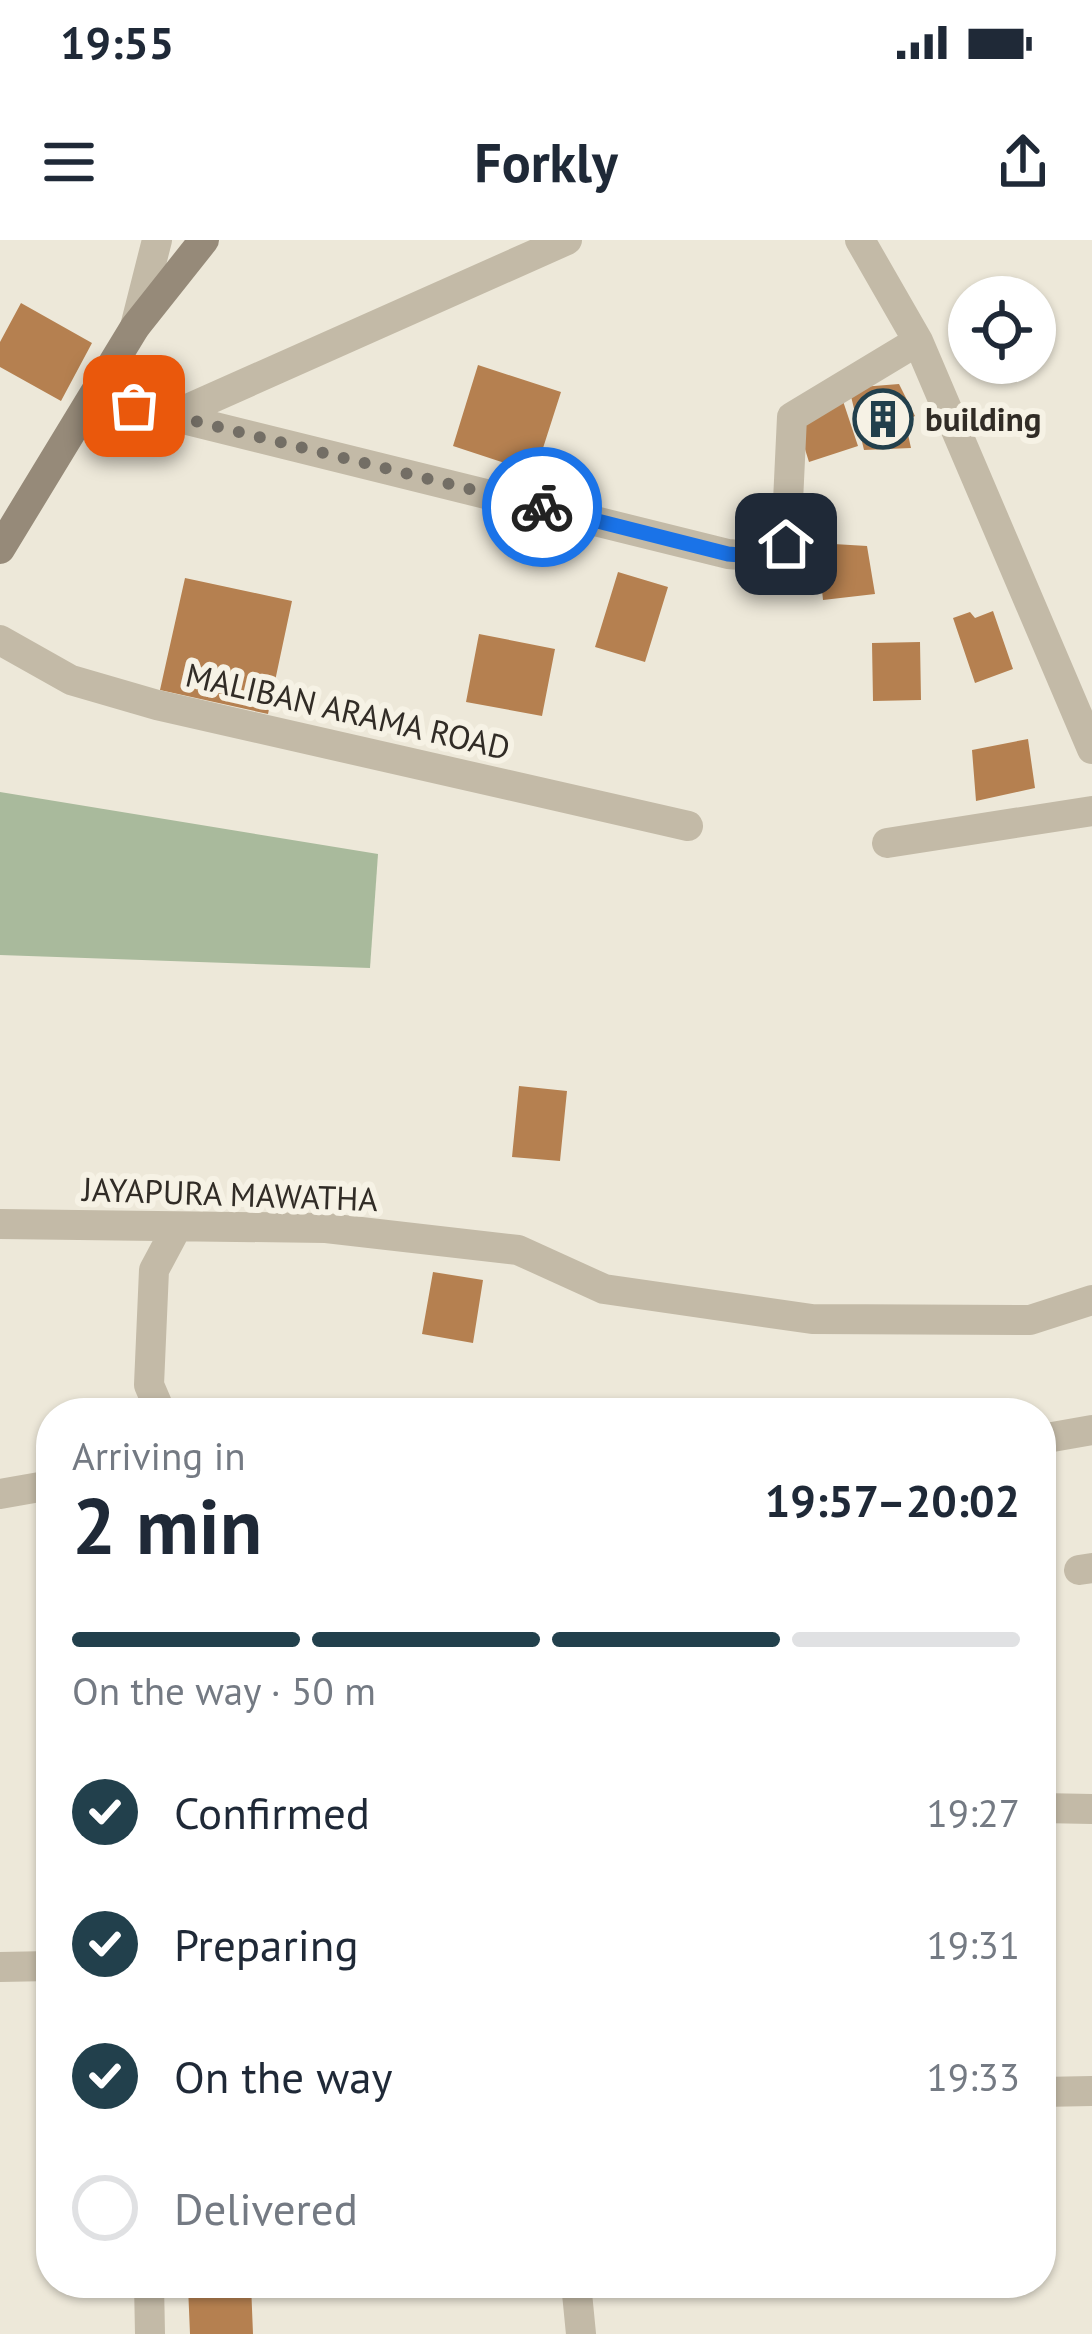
<!DOCTYPE html>
<html lang="en">
<head>
<meta charset="utf-8">
<style>
  body { margin:0; font-family:"PT Sans",sans-serif; background:#f6f6f7; color:#1f2937; height:100vh; display:flex; flex-direction:column; font-size:45px; white-space:nowrap }
  * { box-sizing:border-box; margin:0 }
  p { font-size:39px; color:#747a83 }
  .icon { flex:none; width:66px; height:66px; fill:none; stroke:currentColor; stroke-width:2; stroke-linecap:round; stroke-linejoin:round }
  .map { position:relative; flex:1; overflow:hidden }
  .side { position:absolute; left:36px; top:1158px; width:1020px; height:900px; display:flex; flex-direction:column; background:#fff; border-radius:48px; box-shadow:0 3px 9px #0004 }
  .side>* { flex:none }
  .buttons { position:absolute; left:948px; top:36px; display:grid; gap:24px }
  .buttons a { display:grid; place-items:center; width:108px; height:108px; border-radius:50%; background:#fff; box-shadow:0 3px 9px #0004; font-size:60px }
  .pin { position:absolute; display:grid; place-items:center; width:102px; height:102px; color:#fff; margin:-51px; border-radius:24px; box-shadow:0 6px 18px #0006 }
  .courier { position:absolute; display:grid; place-items:center; width:120px; height:120px; margin:-60px; border:9px solid #1a73e8; border-radius:50%; background:#fff; color:#222; box-shadow:0 3px 15px #0007 }
  .headline em { font-style:normal; font-weight:700 }
  .headline div { display:flex; flex-direction:column-reverse }
  .headline { display:flex; align-items:center; justify-content:space-between; height:204px; padding:0 36px }
  h1 { font-size:78px; font-weight:700; line-height:90px }
  .bar { display:grid; grid-template-columns:repeat(4,1fr); gap:18px 12px; align-content:center; height:144px; padding:0 36px }
  .bar i { height:15px; border-radius:9px; background:#e0e1e3 }
  .bar .on { background:#22404c }
  .bar p { grid-column:span 4 }
  ol { padding:0 36px; list-style:none }
  li { display:flex; align-items:center; gap:36px; height:132px }
  li p { margin-inline-start:auto }
  li .icon { padding:12px; border-radius:50%; background:#22404c; color:#fff; stroke-width:4 }
  li:last-child { color:#747a83 }
  li i { width:66px; height:66px; border:6px solid #e0e1e3; border-radius:50% }
  .status { display:flex; justify-content:space-between; align-items:center; height:84px; padding:0 60px; background:#fff; direction:ltr }
  .status svg { height:33px; fill:currentColor }
  header { display:flex; justify-content:space-between; align-items:center; height:156px; padding:0 36px; background:#fff; font-size:54px; font-weight:700 }
  .map>svg:first-child { display:block }
  .green { fill:#a9ba9c }
  .building { fill:#b58050 }
  .lines { fill:none; stroke-linecap:round; stroke-linejoin:round }
  .street { stroke:#c3baa7; stroke-width:30 }
  .secondary { stroke:#968a79; stroke-width:30 }
  .done { stroke:#736e65; stroke-width:12; stroke-dasharray:0 21.6 }
  .route { stroke:#1a73e8; stroke-width:15 }
  .labels { text-anchor:middle; stroke-width:12; stroke-linejoin:round; paint-order:stroke }
  .poi-label { font-size:33px; font-weight:bold; fill:#312c26; stroke:#f6f2e5; text-anchor:start }
  .street-label { font-size:33px; fill:#312c26; stroke:#f6f2e5 }
</style>
</head>
<body>
<div class="status"><b>19:55</b><svg viewBox="0 0 49 12"><path d="M0 12V9h3v3zM5 12V6h3v6zM10 12V3h3v9zM15 12V0h3v12zM26 1h20v11H26zM47 4h2v5h-2z"/></svg></div>
<header><svg class="icon" aria-label="menu" viewBox="0 0 24 24"><path d="M4 6h16M4 12h16M4 18h16"/></svg>Forkly<svg class="icon" aria-label="share" viewBox="0 0 24 24"><path d="M12 15V3M7 8l5-5 5 5M5 13v7h14v-7"/></svg></header>
<div class="map">
<svg width="1092" height="2094" viewBox="0 0 1092 2094">
  <rect width="100%" height="100%" fill="#ede8d9"/>
  <path class="green" d="M 0,552 L 378,614 L 370,728 L 0,715 Z"/>
  <path class="building" d="M 21,63 L 92,103 L 61,161 L 0,127 L 0,102 Z
    M 478,125 L 561,152 L 535,233 L 453,206 Z
    M 899,144 L 915,176 L 905,181 L 911,208 L 864,210 L 849,148 Z
    M 842,158 L 858,206 L 809,222 L 794,174 Z
    M 817,303 L 867,306 L 875,354 L 823,360 Z
    M 618,332 L 668,347 L 645,422 L 595,407 Z
    M 185,338 L 292,361 L 268,474 L 160,450 Z
    M 993,371 L 1013,429 L 975,443 L 953,378 L 970,372 L 975,378 Z
    M 479,394 L 555,409 L 542,476 L 466,462 Z
    M 920,402 L 921,460 L 873,461 L 872,403 Z
    M 1028,499 L 1035,548 L 976,561 L 972,510 Z
    M 519,846 L 567,851 L 560,921 L 512,917 Z
    M 433,1032 L 483,1040 L 473,1103 L 422,1094 Z
    M 251,2044 L 253,2094 L 190,2094 L 188,2046 Z"/>
  <g class="lines">
    <path class="street" d="M 860,0 L 918,101 L 1092,509
      M 135,87 L 157,0
      M 94,157 L 728,314 L 776,318 L 786,304 L 792,177 L 918,101
      M 174,175 L 567,0
      M 0,400 L 71,440 L 157,465 L 688,586
      M 887,603 L 1092,571
      M 0,984 L 326,988 L 518,1010 L 604,1049 L 812,1079 L 1030,1080 L 1092,1060
      M 161,1173 L 149,1145 L 154,1030 L 177,987
      M 1041,1199 L 1092,1190
      M 0,1254 L 51,1245
      M 1079,1330 L 1092,1328
      M 1041,1568 L 1092,1569
      M 0,1727 L 51,1726
      M 1041,1852 L 1092,1851
      M 149,2043 L 150,2094
      M 576,2043 L 581,2094"/>
    <path class="secondary" d="M 0,309 L 135,87 L 204,0"/>
  </g>
  <g class="lines">
    <path class="done" d="M 134,166 L 542,267"/>
    <path class="route" d="M 542,267 L 728,314 L 776,318 L 786,304"/>
  </g>
  <defs>
    <symbol id="building-ring" viewBox="-11 -11 22 22"><circle r="9.5" fill="#f6f2e5" stroke="#22404c" stroke-width="1.5"/><path d="M-4-6H4V6H1V3H-1V6H-4ZM-2.5-4.3h1.7v1.8h-1.7ZM.8-4.3h1.7v1.8H.8ZM-2.5-1h1.7V.8h-1.7ZM.8-1h1.7V.8H.8Z" fill="#22404c"/></symbol>
  </defs>
  <g fill-rule="evenodd">
    <use href="#building-ring" x="850" y="146" width="66" height="66"/>
  </g>
  <g class="labels">
    <g class="poi-label">
      <text x="925" y="191">building</text>
    </g>
    <g class="street-label">
      <text transform="translate(348 471) rotate(13)" y="12">MALIBAN ARAMA ROAD</text>
      <text transform="translate(230 954) rotate(2)" y="12">JAYAPURA MAWATHA</text>
    </g>
  </g>
</svg>
<div class="buttons">
<a><svg class="icon" aria-label="locate" viewBox="0 0 24 24"><circle cx="12" cy="12" r="6"/><path d="M12 2v4M12 18v4M2 12h4M18 12h4"/></svg></a>
</div>
<div class="pin" style="left:134px;top:166px;background:#ea580c"><svg class="icon" aria-label="bag" viewBox="0 0 24 24"><path d="M5 8h14l-1 12H6zM9 8a3 3 0 0 1 6 0"/></svg></div>
<div class="pin" style="left:786px;top:304px;background:#1f2937"><svg class="icon" aria-label="home" viewBox="0 0 24 24"><path d="M3 11l9-7 9 7M6 9v11h12V9"/></svg></div>
<div class="courier" style="left:542px;top:267px"><svg class="icon" aria-label="bike" viewBox="0 0 24 24"><circle cx="6" cy="16" r="4"/><circle cx="18" cy="16" r="4"/><path d="M6 16l4-8h5l3 8M10 8l3 8H6M13 5h3"/></svg></div>
<section class="side">
<div class="headline"><div><h1>2 min</h1><p>Arriving in</p></div><em>19:57–20:02</em></div>
<div class="bar"><i class="on"></i><i class="on"></i><i class="on"></i><i></i><p>On the way · 50 m</p></div>
<ol>
<li><svg class="icon" aria-label="check" viewBox="0 0 24 24"><path d="M5 12l5 5 9-10"/></svg>Confirmed<p>19:27</p></li>
<li><svg class="icon" aria-label="check" viewBox="0 0 24 24"><path d="M5 12l5 5 9-10"/></svg>Preparing<p>19:31</p></li>
<li><svg class="icon" aria-label="check" viewBox="0 0 24 24"><path d="M5 12l5 5 9-10"/></svg>On the way<p>19:33</p></li>
<li><i></i>Delivered</li>
</ol>
</section>
</div>
</body>
</html>
